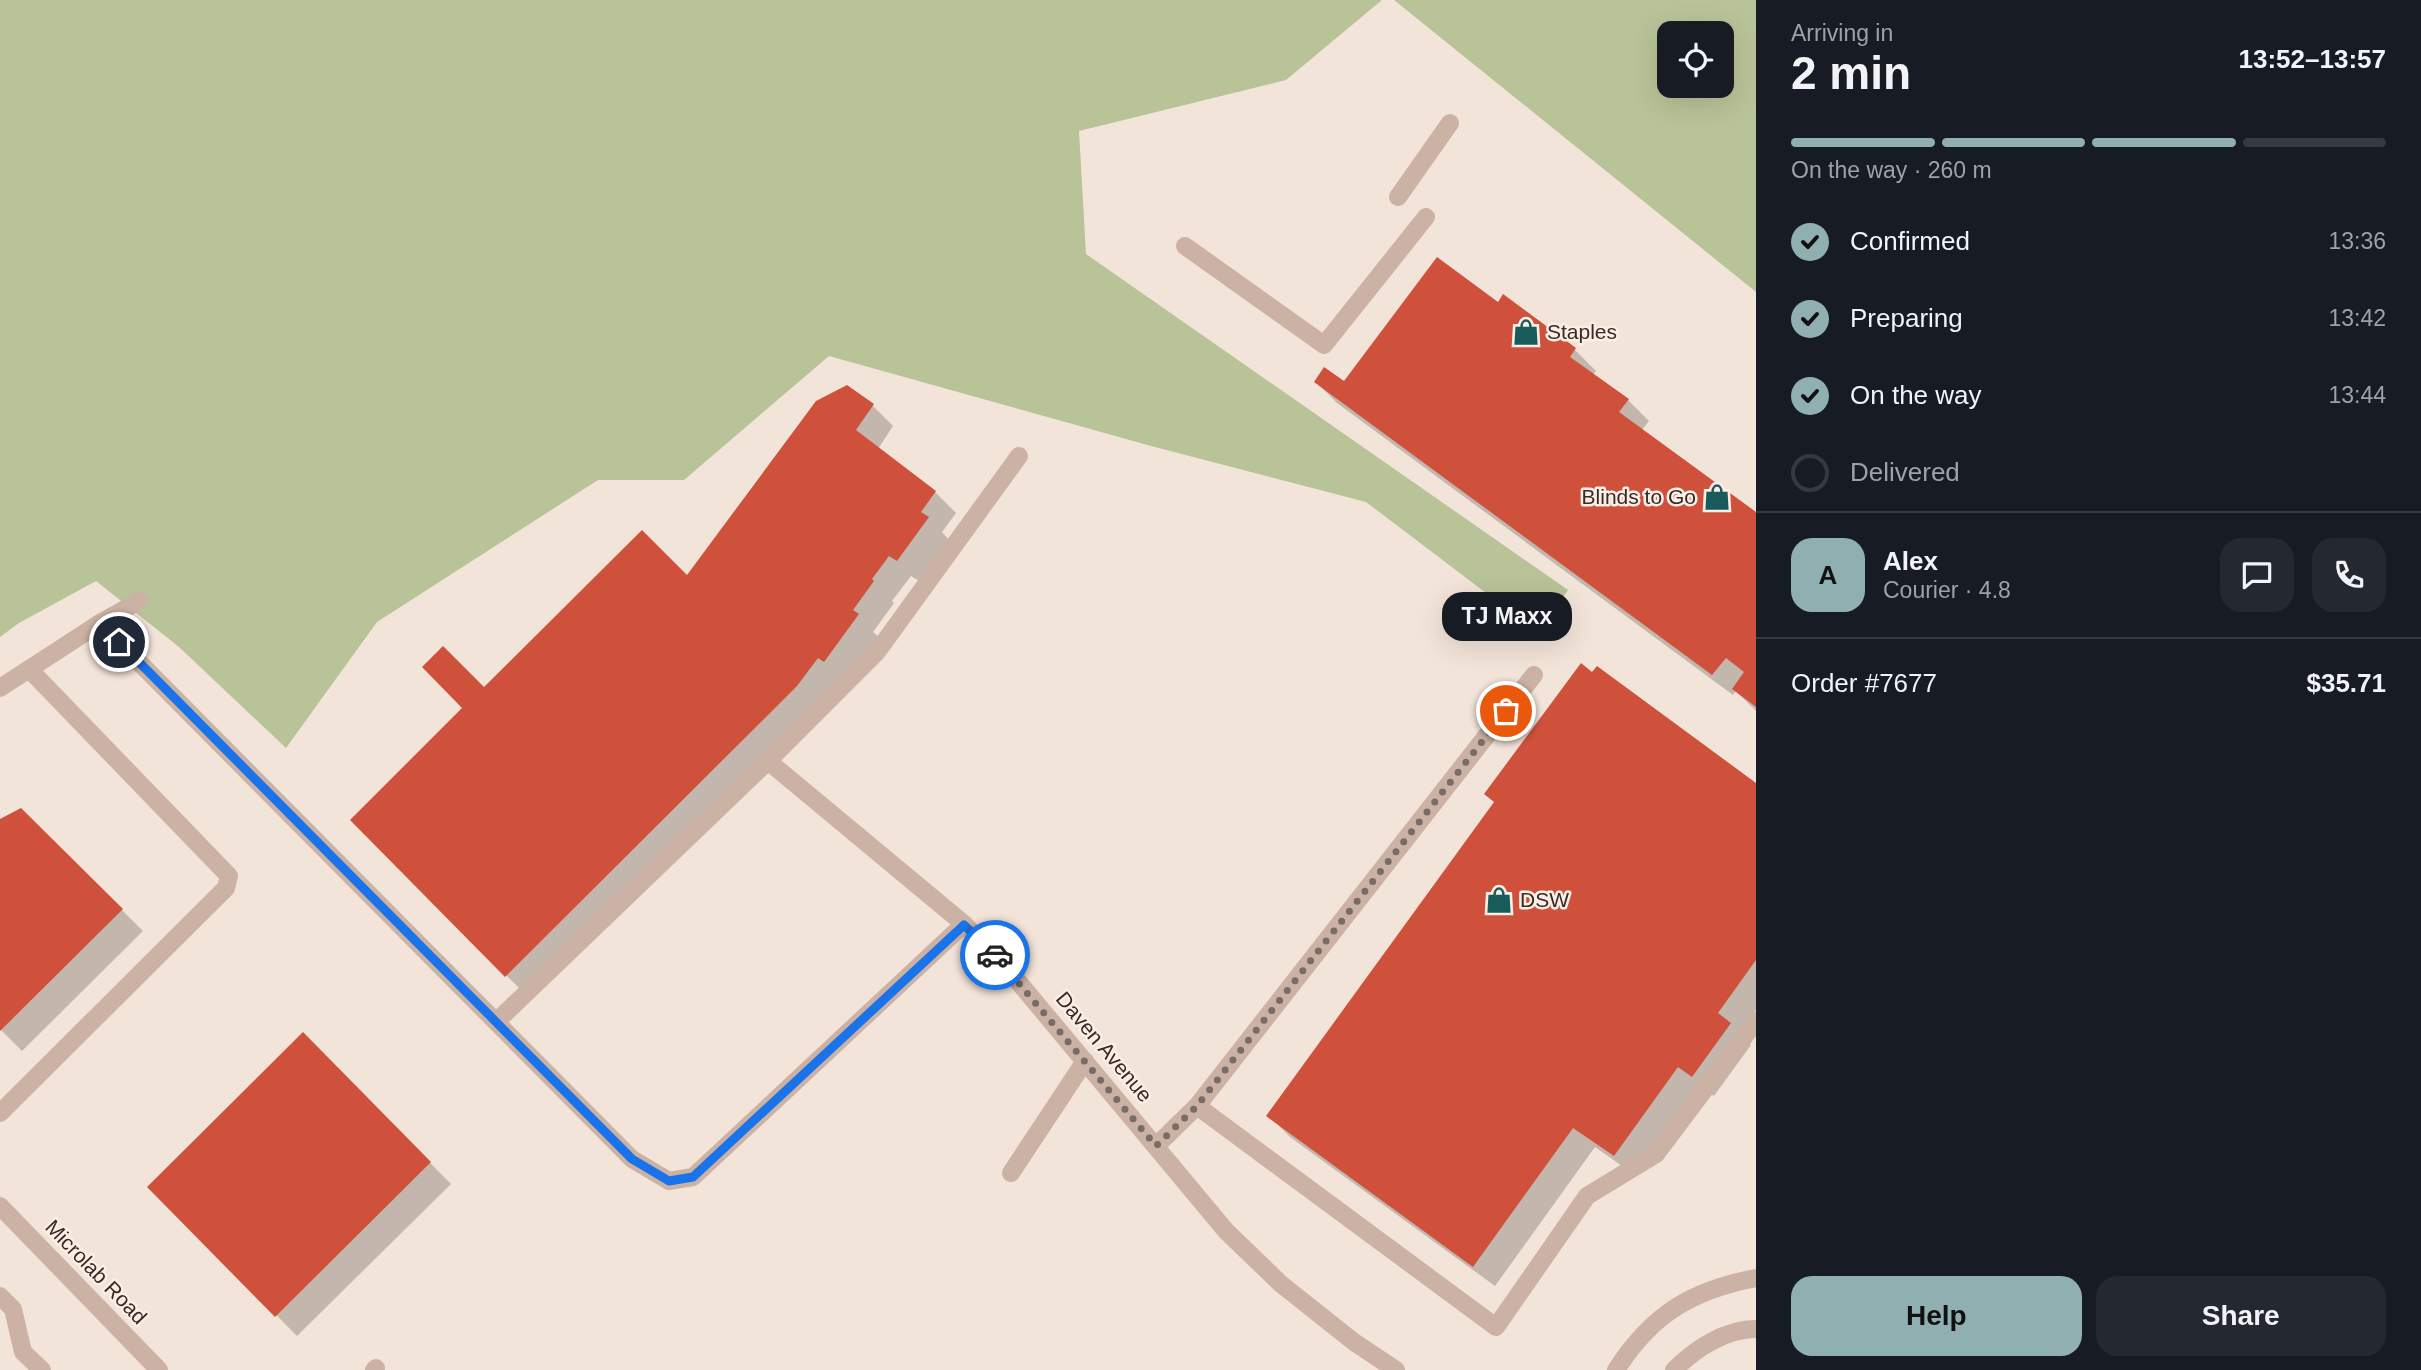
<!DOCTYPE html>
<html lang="en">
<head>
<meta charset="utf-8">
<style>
  body { margin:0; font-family:Arial,sans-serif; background:#242831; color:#f1f3f6; height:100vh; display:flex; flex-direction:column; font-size:26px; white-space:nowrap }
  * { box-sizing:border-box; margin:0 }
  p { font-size:23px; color:#9ea1a6 }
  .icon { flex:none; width:38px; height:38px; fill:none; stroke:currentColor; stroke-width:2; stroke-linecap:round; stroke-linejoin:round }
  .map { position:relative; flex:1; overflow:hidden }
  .drawer { display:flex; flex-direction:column; background:#171b24; width:665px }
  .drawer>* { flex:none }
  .controls { position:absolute; left:1657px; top:21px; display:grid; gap:14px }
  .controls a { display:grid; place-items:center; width:77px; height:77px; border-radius:14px; background:#171b24; box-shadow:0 7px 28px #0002; font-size:35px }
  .pin { position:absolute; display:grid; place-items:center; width:60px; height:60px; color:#fff; margin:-30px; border:4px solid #fff; border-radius:50%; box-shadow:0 2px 7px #0007 }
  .courier { position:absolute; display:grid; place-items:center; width:70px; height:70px; margin:-35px; border:5px solid #1a73e8; border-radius:50%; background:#fff; color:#222; box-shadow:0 2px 9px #0007 }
  .bubble { position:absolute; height:49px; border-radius:21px; background:#171b24; box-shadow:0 7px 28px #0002; font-size:23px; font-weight:800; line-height:49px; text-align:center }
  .summary em { font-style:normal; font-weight:800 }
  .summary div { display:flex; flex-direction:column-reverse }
  .summary { display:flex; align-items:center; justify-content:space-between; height:119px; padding:0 35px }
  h1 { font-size:46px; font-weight:800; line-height:52px }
  .bar { display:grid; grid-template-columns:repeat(4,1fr); gap:10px 7px; align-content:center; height:84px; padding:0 35px }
  .bar i { height:9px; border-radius:5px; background:#363941 }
  .bar .active { background:#90afb0 }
  .bar p { grid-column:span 4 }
  .line { display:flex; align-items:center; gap:18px; padding:0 35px; border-top:2px solid #363941 }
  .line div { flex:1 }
  .round { display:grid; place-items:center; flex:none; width:74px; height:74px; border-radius:21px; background:#242831 }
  ol { padding:0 35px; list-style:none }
  li { display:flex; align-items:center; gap:21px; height:77px }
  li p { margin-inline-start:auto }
  li .icon { padding:7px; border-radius:50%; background:#90afb0; color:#111; stroke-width:4 }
  li:last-child { color:#9ea1a6 }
  li i { width:38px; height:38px; border:4px solid #363941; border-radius:50% }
  .button { display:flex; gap:14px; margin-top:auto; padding:14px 35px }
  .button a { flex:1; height:80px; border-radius:21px; background:#90afb0; color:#111; font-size:28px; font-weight:800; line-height:80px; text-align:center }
  .button a+a { background:#242831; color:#f1f3f6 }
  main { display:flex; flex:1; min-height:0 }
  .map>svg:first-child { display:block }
  .green { fill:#b9c398; fill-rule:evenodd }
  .shadow { fill:#0003 }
  .building { fill:#cf513b }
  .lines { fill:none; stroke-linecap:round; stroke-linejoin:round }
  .service { stroke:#ccb2a4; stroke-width:18 }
  .minor { stroke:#ccb2a4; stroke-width:18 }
  .tertiary { stroke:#ccb2a4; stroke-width:18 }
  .done { stroke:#796b65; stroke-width:7; stroke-dasharray:0 12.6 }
  .route { stroke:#1a73e8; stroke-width:9 }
  .labels { text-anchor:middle; stroke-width:5; stroke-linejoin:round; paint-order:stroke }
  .poi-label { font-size:21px; fill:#372a26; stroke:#fbefe5; text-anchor:start }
  .street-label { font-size:21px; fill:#372a26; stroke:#fbefe5 }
</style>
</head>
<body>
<main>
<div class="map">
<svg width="1756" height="1370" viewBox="0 0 1756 1370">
  <rect width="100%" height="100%" fill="#f3e4d9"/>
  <path class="green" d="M 0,0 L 1382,0 L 1286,80 L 1079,131 L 1086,254 L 1568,590 L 1539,633 L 1366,502 L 1151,446 L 829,356 L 684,480 L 598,480 L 377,622 L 286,748 L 179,647 L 96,581 L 19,623 L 0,637 Z
    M 1394,0 L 1756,0 L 1756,292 ZM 1722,33 L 1722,86 L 1670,86 L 1670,33 Z"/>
  <path class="shadow" d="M 1498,304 L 1575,350 L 1596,371 L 1593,375 L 1628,400 L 1649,421 L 1641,431 L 1756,515 L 1756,711 L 1736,691 L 1733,695 L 1337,403 L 1316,382 L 1344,384 Z
    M 872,405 L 893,426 L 878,449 L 935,492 L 956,513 L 942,532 L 949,540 L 919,581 L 911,576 L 892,601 L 894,603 L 873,632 L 879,637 L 846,682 L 527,996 L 352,820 L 484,689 L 687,578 Z
    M 1756,785 L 1756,1010 L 1739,1033 L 1751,1045 L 1714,1096 L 1699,1087 L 1635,1175 L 1595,1147 L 1495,1286 L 1290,1137 L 1269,1116 Z
    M 21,810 L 143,931 L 22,1051 L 0,1029 L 0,821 Z
    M 304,1035 L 451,1184 L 297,1336 L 150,1187 Z"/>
  <path class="building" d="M 1437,257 L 1498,302 L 1503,294 L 1576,348 L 1570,357 L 1629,399 L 1619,412 L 1756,512 L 1756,707 L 1732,689 L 1744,672 L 1726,658 L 1712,675 L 1314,382 L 1324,367 L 1344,381 Z
    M 847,385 L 874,404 L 856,430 L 936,491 L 921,512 L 929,517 L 897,561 L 889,556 L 872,579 L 874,581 L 853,610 L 859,614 L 824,662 L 818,658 L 797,686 L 505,977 L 350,820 L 462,708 L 422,667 L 443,646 L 484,687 L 642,530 L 687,575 L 816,401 Z
    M 1581,663 L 1592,672 L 1597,666 L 1756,783 L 1756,960 L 1718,1013 L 1731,1023 L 1692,1077 L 1678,1067 L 1614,1156 L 1573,1128 L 1473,1267 L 1266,1116 L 1494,802 L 1484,794 Z
    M 21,808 L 123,909 L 0,1031 L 0,819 Z
    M 303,1032 L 431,1162 L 275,1317 L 147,1187 Z"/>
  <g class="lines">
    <path class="service" d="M 1398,197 L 1450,123
      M 1185,246 L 1324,345 L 1426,217
      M 100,623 L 632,1159 L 669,1181 L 693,1177 L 964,924
      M 496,1022 L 768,761 L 877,652 L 1019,456
      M 1197,1106 L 1496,1327 L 1587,1196 L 1656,1154 L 1756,1021
      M 0,1113 L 226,888 L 229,876 L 29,669
      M 1156,1146 L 1197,1106 L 1534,675
      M 1011,1173 L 1085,1061
      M 0,1296 L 13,1309 L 23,1352 L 42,1370
      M 374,1370 L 376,1368"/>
    <path class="minor" d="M 0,688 L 100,623 L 139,601
      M 768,761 L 964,924 L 1006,967 L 1226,1231 L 1281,1284 L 1354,1342 L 1396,1370
      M 0,1206 L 159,1370"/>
    <path class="tertiary" d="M 1616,1370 C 1652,1314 1692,1290 1756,1278
      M 1674,1370 C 1695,1349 1725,1329 1756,1329"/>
  </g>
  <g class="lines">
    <path class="done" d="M 995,955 L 1156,1146 L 1197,1106 L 1506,711"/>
    <path class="route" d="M 119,642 L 632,1159 L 669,1181 L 693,1177 L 964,925 L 995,955"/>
  </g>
  <defs>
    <symbol id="shop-bare" viewBox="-9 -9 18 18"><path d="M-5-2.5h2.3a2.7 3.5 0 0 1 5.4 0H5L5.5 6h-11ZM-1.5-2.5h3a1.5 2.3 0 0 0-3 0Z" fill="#195b5a" stroke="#fbefe5" stroke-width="2.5" paint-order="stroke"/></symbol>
  </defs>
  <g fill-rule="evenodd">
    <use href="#shop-bare" x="1507" y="313" width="38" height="38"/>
    <use href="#shop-bare" x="1698" y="478" width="38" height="38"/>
    <use href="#shop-bare" x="1480" y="881" width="38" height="38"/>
  </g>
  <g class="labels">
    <g class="poi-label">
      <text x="1547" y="339">Staples</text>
      <text x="1696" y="504" text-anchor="end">Blinds to Go</text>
      <text x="1520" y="907">DSW</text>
    </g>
    <g class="street-label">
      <text transform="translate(1104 1047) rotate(50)" y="7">Daven Avenue</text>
      <text transform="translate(96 1272) rotate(46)" y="7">Microlab Road</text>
    </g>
  </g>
</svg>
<div class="controls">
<a><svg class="icon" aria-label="locate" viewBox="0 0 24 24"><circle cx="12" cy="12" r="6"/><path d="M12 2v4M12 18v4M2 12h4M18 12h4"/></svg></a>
</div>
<div class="pin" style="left:1506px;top:711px;background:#ea580c"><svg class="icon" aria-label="bag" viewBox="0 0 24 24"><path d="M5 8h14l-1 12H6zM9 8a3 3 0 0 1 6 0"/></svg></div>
<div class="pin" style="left:119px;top:642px;background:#1f2937"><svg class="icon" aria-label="home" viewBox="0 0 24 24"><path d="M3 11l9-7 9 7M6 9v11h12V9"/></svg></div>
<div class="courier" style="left:995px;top:955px"><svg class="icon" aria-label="car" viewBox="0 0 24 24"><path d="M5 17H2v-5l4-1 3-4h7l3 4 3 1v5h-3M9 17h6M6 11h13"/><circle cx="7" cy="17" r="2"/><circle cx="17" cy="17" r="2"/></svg></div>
<div class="bubble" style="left:1442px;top:592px;width:130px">TJ Maxx</div>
</div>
<section class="drawer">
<div class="summary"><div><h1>2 min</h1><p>Arriving in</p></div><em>13:52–13:57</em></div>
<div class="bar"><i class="active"></i><i class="active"></i><i class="active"></i><i></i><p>On the way · 260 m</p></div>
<ol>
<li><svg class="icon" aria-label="check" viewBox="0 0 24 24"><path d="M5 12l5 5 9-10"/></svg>Confirmed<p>13:36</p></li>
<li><svg class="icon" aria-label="check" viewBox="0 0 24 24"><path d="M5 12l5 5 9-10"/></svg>Preparing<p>13:42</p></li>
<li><svg class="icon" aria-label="check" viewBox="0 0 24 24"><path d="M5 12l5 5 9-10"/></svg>On the way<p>13:44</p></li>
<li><i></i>Delivered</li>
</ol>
<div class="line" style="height:126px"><b class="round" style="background:#90afb0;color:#111">A</b><div><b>Alex</b><p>Courier · 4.8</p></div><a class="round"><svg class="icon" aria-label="chat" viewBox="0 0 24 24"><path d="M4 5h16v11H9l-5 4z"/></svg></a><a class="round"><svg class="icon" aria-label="phone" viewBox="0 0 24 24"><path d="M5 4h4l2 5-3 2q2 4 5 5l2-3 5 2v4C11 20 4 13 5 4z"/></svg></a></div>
<div class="line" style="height:91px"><div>Order #7677</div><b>$35.71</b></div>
<div class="button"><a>Help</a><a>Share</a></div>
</section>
</main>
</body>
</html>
